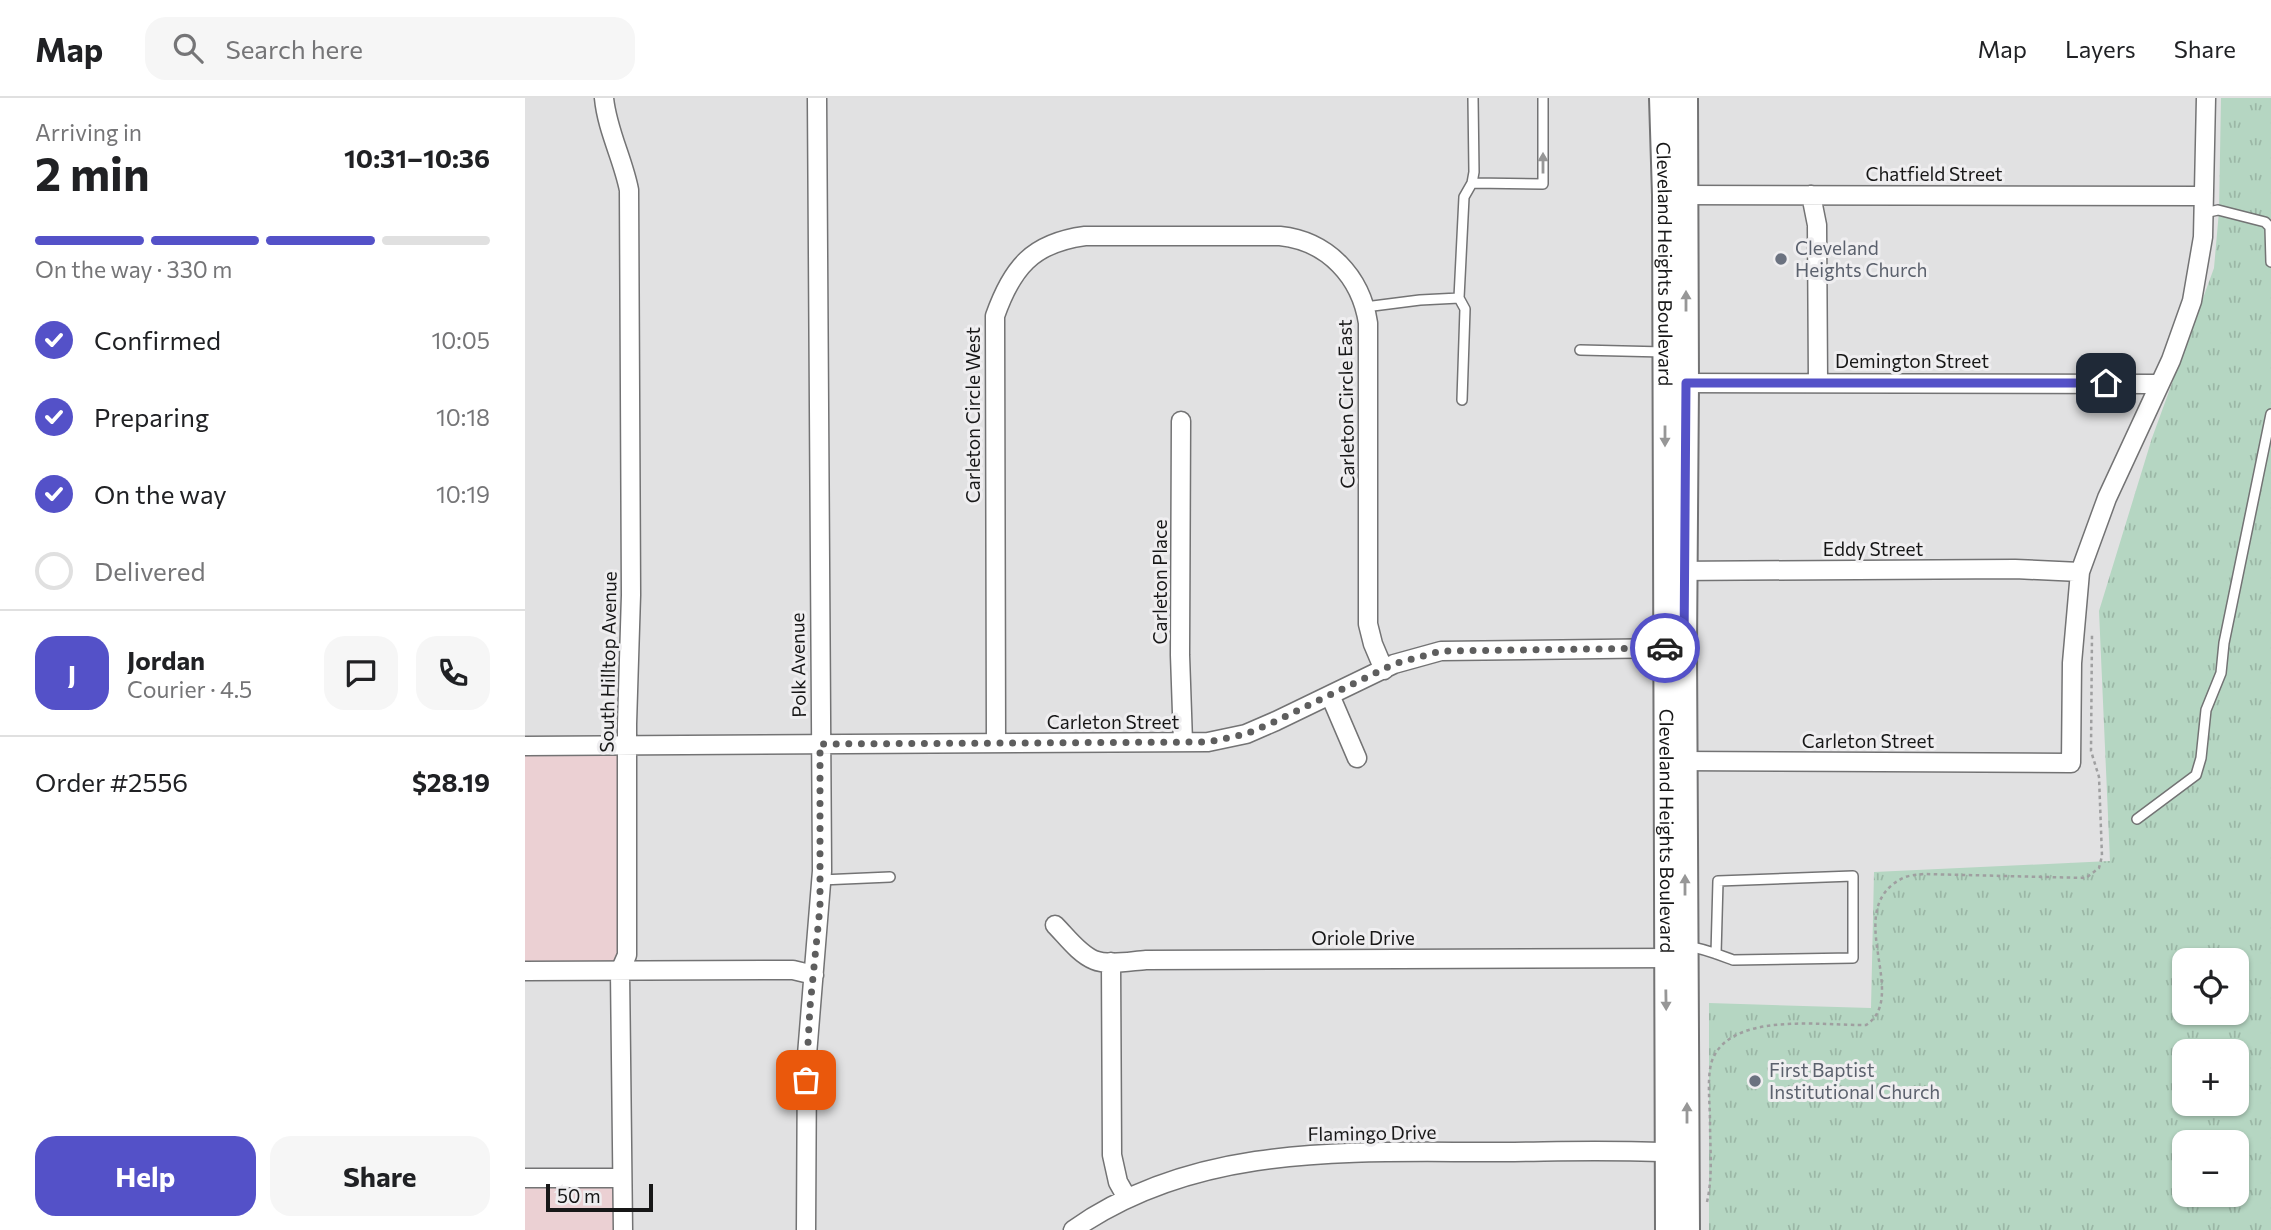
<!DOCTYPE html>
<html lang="en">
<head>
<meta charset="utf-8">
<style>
  body { margin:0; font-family:Commissioner,sans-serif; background:#f6f6f6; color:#202124; height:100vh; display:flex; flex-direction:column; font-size:26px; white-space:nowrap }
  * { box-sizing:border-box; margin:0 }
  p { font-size:23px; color:#757577 }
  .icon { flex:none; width:38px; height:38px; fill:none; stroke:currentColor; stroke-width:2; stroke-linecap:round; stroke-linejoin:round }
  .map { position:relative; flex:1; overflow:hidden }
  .panel { display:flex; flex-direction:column; background:#fff; width:525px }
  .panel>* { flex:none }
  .buttons { position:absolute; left:1647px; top:850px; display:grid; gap:14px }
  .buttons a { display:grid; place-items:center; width:77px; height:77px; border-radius:14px; background:#fff; box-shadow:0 2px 5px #0004; font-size:35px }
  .scale { position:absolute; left:21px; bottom:18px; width:107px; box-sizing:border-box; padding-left:7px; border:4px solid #171717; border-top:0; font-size:19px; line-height:24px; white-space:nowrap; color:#171717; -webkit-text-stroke:5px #efeef0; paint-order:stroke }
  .pin { position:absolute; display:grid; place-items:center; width:60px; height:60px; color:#fff; margin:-30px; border-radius:14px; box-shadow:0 4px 10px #0006 }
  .courier { position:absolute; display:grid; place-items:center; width:70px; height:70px; margin:-35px; border:5px solid #5451c8; border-radius:50%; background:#fff; color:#222; box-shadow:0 2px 9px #0007 }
  .overview em { font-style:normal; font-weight:700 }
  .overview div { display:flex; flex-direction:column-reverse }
  .overview { display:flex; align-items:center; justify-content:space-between; height:119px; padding:0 35px }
  h1 { font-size:46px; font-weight:700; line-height:52px }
  .bar { display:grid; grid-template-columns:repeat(4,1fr); gap:10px 7px; align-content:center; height:84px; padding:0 35px }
  .bar i { height:9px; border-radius:5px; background:#e0e0e0 }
  .bar .on { background:#5451c8 }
  .bar p { grid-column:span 4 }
  .line { display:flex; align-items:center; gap:18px; padding:0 35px; border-top:2px solid #e0e0e0 }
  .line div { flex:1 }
  .round { display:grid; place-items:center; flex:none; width:74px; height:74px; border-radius:21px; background:#f6f6f6 }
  ol { padding:0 35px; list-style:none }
  li { display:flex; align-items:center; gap:21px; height:77px }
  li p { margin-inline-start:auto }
  li .icon { padding:7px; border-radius:50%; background:#5451c8; color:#fff; stroke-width:4 }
  li:last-child { color:#757577 }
  li i { width:38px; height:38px; border:4px solid #e0e0e0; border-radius:50% }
  .cta { display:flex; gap:14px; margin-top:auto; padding:14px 35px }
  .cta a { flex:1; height:80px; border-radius:21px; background:#5451c8; color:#fff; font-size:28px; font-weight:700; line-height:80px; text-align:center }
  .cta a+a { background:#f6f6f6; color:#202124 }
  header { display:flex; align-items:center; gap:42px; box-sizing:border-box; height:98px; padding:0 35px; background:#fff; border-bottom:2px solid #e0e0e0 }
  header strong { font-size:33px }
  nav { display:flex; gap:38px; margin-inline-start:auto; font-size:24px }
  .search { width:490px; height:63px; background:#f6f6f6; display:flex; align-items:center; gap:18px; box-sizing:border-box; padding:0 24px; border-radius:21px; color:#757577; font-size:26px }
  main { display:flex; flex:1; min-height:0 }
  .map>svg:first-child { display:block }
  .commercial { fill:#ebd0d3 }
  .grass { fill:url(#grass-tufts); fill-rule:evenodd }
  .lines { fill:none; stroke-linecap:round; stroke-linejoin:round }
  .lane-casing { stroke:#737374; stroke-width:12 }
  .street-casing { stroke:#737374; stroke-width:21 }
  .secondary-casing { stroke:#737374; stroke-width:28 }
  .path { stroke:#9f9fa0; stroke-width:2.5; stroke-dasharray:3.5 3.5; stroke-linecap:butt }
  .lane { stroke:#fff; stroke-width:9 }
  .street { stroke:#fff; stroke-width:18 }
  .secondary { stroke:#fff; stroke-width:24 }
  .oneway { fill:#979797 }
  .done { stroke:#5e5e5e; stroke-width:7; stroke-dasharray:0 12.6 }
  .route { stroke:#5451c8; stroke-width:9 }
  .worship-dot { fill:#6b7280; stroke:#efeef0; stroke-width:2.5 }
  .labels { text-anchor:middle; stroke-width:6; stroke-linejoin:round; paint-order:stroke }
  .street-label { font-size:19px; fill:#171717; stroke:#efeef0 }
  .worship-label { font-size:19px; fill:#5b616d; stroke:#efeef0; text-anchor:start }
</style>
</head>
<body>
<header>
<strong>Map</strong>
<div class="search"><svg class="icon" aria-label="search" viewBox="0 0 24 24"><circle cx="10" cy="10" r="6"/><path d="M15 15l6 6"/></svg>Search here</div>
<nav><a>Map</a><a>Layers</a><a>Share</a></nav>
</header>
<main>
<section class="panel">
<div class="overview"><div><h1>2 min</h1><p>Arriving in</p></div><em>10:31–10:36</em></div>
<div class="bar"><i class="on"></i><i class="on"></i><i class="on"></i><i></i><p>On the way · 330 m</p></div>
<ol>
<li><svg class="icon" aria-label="check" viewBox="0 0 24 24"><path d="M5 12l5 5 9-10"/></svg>Confirmed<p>10:05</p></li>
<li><svg class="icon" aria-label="check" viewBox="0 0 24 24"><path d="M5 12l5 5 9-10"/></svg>Preparing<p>10:18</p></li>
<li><svg class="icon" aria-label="check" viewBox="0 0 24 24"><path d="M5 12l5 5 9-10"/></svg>On the way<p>10:19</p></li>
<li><i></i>Delivered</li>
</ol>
<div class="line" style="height:126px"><b class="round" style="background:#5451c8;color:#fff">J</b><div><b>Jordan</b><p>Courier · 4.5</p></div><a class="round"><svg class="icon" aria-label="chat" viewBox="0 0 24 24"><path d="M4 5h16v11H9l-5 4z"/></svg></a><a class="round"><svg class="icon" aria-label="phone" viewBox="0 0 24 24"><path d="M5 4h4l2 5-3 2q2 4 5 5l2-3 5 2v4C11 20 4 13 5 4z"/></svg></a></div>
<div class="line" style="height:91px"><div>Order #2556</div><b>$28.19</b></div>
<div class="cta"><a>Help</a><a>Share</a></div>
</section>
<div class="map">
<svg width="1746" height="1132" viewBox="0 0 1746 1132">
  <defs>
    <pattern id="grass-tufts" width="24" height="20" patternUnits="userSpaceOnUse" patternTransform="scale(1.75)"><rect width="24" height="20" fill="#b5d6c2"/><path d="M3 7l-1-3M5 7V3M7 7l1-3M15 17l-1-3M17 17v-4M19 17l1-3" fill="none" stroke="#9bb7a6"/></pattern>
  </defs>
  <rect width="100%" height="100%" fill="#e1e1e2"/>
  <path class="commercial" d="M 94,655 L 95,855 L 91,865 L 0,864 L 0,656 Z
    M 89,1088 L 90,1132 L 0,1132 L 0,1089 Z"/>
  <path class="grass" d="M 1696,0 L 1746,0 L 1746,1132 L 1184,1132 L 1184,905 L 1346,910 L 1349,774 L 1585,763 L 1574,513 L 1627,340 L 1689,170 L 1694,113 ZM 1659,863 L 1712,863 L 1712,915 L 1659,915 ZM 1659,954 L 1712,954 L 1712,1006 L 1659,1006 ZM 1659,1045 L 1712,1045 L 1712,1097 L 1659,1097 Z"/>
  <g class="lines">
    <defs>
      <path id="lane" d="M 947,85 L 1018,86 L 1018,0
        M 1679,115 L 1693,112 L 1740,124 L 1745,129 L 1746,164
        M 934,200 L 940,211 L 937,302
        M 840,209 L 895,202 L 934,200 L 939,99 L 947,85 L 949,74 L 948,0
        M 1055,252 L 1139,254
        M 1612,721 L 1671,677 L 1676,660 L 1681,612 L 1696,575 L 1699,545 L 1746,316
        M 296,782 L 365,779
        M 1161,848 C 1178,850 1192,856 1208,862 L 1328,860 L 1328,778 L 1193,783 L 1191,856"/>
      <path id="street" d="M 79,0 C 82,32 98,61 104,92 L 106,497 L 102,626 L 102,857 L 95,873 L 98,1132
        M 1150,97 L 1679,98
        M 1286,97 L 1292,127 L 1293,284
        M 1150,285 L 1634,286
        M 656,323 L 655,557 L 658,644
        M 1147,473 L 1490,471 L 1555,474
        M 805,597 L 832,660
        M 471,645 L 470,218 C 487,170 507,145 560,138 L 755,138 C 803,143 836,179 843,225 L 843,526 L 848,546 L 859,572
        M 0,648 L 683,644 L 721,636 L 751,623 L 869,566 L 916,553 L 1151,550
        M 1150,663 L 1546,665 L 1547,565 L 1555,474 L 1582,400 L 1646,262 L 1667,203 L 1678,139 L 1681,0
        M 530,827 C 541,838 554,856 569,862 C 583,868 606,863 621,862 L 1154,860
        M 586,864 L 587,1057 L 593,1084 L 602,1100
        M 0,873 L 268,872 L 289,877
        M 0,1080 L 96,1080
        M 281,1132 L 282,957 L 297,773 L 292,0
        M 548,1132 C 670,1046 820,1054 962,1054 C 1025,1054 1089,1051 1152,1055"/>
      <g id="secondary">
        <path id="s1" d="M 1137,0 L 1140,97 L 1143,1132"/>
        <path d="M 1160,0 L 1161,285 L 1159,550 L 1162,1132"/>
      </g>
    </defs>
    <use href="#lane" class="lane-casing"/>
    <use href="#street" class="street-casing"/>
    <use href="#secondary" class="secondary-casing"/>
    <path class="path" d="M 1182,1104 C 1188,1078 1185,1051 1185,1024 C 1185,1006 1182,984 1186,966 C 1201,912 1299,928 1341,927 C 1386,898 1315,811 1378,780 C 1384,777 1392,777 1399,776 L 1561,780 L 1574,770 L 1577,758 L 1574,679 L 1566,653 L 1567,535"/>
    <use href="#lane" class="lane"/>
    <use href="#street" class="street"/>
    <use href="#secondary" class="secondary"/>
  </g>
  <defs><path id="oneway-solid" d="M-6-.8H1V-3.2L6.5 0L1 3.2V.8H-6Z" transform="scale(1.75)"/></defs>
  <g class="oneway">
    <use href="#oneway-solid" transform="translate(1018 65) rotate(-90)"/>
    <use href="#oneway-solid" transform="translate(1161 203) rotate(-90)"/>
    <use href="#oneway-solid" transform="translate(1140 338) rotate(90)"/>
    <use href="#oneway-solid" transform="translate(1160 787) rotate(-90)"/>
    <use href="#oneway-solid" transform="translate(1141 902) rotate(89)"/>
    <use href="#oneway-solid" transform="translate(1162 1015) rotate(-90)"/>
  </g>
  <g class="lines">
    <path class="done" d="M 281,982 L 285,909 L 295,809 L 295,646 L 683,644 L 721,636 L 751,623 L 869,566 L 916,553 L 1140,550"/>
    <path class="route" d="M 1140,550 L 1159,550 L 1161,285 L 1581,285"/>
  </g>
  <g class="worship-dot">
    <circle cx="1256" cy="161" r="7"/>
    <circle cx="1230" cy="983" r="7"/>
  </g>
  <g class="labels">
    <g class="street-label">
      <text x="1409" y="83">Chatfield Street</text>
      <text dy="7" stroke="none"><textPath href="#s1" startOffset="166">Cleveland Heights Boulevard</textPath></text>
      <text x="1387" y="270">Demington Street</text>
      <text transform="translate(821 306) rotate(-91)" y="7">Carleton Circle East</text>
      <text transform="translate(448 317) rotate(-90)" y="7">Carleton Circle West</text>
      <text x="1348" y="458">Eddy Street</text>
      <text transform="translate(635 484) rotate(-90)" y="7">Carleton Place</text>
      <text transform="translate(83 564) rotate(-89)" y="7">South Hilltop Avenue</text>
      <text transform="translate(273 567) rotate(-91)" y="7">Polk Avenue</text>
      <text x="588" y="631">Carleton Street</text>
      <text x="1343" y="650">Carleton Street</text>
      <text dy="7" stroke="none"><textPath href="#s1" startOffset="733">Cleveland Heights Boulevard</textPath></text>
      <text x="838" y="847">Oriole Drive</text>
      <text transform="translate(847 1035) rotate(-1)" y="7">Flamingo Drive</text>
    </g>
    <g class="worship-label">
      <text x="1270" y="157">Cleveland<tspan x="1270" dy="22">Heights Church</tspan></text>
      <text x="1244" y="979">First Baptist<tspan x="1244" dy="22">Institutional Church</tspan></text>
    </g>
  </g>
</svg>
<div class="buttons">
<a><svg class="icon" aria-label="locate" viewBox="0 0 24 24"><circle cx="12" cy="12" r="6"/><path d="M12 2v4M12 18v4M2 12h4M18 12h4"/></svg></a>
<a>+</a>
<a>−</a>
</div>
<div class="scale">50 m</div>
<div class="pin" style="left:281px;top:982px;background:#ea580c"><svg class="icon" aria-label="bag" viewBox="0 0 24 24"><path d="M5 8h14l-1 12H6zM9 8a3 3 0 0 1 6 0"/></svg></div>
<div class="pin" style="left:1581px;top:285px;background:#1f2937"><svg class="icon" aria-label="home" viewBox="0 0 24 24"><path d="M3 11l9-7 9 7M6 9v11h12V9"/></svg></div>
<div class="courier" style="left:1140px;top:550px"><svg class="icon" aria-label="car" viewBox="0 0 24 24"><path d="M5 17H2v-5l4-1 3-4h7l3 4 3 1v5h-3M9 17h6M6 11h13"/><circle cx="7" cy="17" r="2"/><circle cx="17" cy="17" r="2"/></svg></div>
</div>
</main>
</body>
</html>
